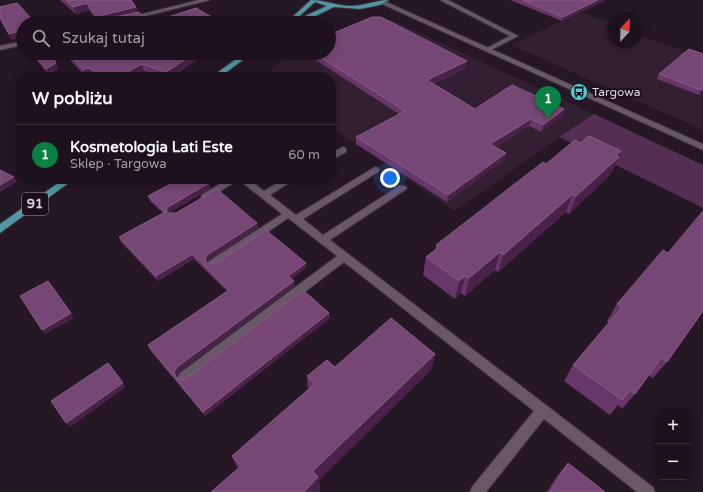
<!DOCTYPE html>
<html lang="pl">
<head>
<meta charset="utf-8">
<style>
	body { margin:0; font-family:"Varela Round",sans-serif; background:#291f29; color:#f1f3f6 }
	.controls { position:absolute; right:12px; bottom:12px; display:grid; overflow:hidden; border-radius:8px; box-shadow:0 2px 10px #0003 }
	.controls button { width:36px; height:36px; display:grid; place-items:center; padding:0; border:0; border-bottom:1px solid #3a313b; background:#1c111c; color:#f1f3f6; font:20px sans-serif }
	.compass { position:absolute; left:607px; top:12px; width:36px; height:36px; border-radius:50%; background:#1c111c; box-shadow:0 2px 10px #0003; rotate:22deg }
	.you { position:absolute; left:390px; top:178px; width:14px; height:14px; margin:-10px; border:3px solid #fff; border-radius:50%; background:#1a73e8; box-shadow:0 0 0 6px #1a73e833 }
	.badge { display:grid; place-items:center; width:26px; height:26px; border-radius:50%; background:#0b8043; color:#fff; font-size:13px; font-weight:700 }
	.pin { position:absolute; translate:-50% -33px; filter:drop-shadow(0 1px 2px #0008) }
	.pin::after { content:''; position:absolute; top:21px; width:14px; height:12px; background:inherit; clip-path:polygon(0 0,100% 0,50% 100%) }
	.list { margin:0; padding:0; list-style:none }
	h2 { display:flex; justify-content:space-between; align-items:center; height:52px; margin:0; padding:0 16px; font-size:17px }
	h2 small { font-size:13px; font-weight:400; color:#a09da3 }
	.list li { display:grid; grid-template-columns:26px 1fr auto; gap:12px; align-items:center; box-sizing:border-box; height:60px; padding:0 16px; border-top:1px solid #3a313b }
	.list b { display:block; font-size:15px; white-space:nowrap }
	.list p { margin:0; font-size:13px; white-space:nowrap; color:#a09da3 }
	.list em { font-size:13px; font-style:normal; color:#a09da3 }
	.icon { flex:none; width:22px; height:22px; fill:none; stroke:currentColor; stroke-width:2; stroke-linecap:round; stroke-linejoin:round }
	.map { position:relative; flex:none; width:703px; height:492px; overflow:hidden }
	.search { position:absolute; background:#1c111c; box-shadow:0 2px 10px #0003; left:16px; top:16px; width:320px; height:44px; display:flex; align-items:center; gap:10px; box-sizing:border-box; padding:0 14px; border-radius:22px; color:#a09da3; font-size:15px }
	.panel { position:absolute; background:#1c111c; box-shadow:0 2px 10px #0003; left:16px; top:72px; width:320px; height:112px; border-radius:16px }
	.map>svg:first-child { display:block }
	.built { fill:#321f32 }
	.green { fill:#552e54 }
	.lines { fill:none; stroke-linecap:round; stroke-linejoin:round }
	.lane-casing { stroke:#3c323c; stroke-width:2 }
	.street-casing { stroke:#3c323c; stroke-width:2 }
	.secondary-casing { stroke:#3c323c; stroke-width:2 }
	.primary-casing { stroke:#3c323c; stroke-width:2 }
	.lane { fill:#685767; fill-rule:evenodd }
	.street { fill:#685767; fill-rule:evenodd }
	.secondary { fill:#685767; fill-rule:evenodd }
	.primary { fill:#4f97a2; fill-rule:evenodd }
	.wall { fill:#693669 }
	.shaded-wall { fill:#492248 }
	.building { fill:#764775; stroke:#865d86 }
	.labels { text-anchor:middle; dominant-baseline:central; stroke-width:4; stroke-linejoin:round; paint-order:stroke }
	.far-poi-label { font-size:12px; fill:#dfd5de; stroke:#1c0e1c; text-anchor:start }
	.shield { fill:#1c0e1c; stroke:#a499a4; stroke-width:1 }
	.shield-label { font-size:13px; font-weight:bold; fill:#dfd5de }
</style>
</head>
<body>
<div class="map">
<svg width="703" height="492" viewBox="0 0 703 492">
	<rect width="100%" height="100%" fill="#261725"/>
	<g class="built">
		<polygon points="581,12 613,24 613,42 637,42 637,34 703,58 703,130 511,45"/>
		<polygon points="392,20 594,114 454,211 331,127 331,77 264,77 291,53 329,53 329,35 360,22"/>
	</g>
	<polygon class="green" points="594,114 703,165 703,208 559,137"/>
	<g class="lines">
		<g class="lane-casing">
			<polygon id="lane" points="440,0 448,0 518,36 489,51 485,51 485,49 510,36"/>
		</g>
		<g class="street-casing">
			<g id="street">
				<polygon points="199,0 210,0 117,23 106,23"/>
				<polygon points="23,41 23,45 0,50 0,46"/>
				<polygon points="343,147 346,148 346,152 331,160 331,153"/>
				<polygon points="375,167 378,168 379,170 378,172 303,219 323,235 399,186 405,186 407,188 405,190 330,240 653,487 655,492 637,492 544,419 486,492 470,492 472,487 534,411 344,262 188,381 184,383 180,381 178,377 180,373 337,256 288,218 217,267 209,267 208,264 209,261 282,214 239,180 209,198 203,198 201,196 203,194 228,179 249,179 264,191 284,179 295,179 270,195 296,215"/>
			</g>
		</g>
		<g class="secondary-casing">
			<polygon id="secondary" points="380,1 384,1 703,144 703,150 380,3"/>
		</g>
		<g class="primary-casing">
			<g id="primary">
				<path d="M311 0C324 0 337 6 351 6 365 6 376 0 389 0L380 5 360 9 334 7 301 23H286ZM315 2 327 6 294 21Z"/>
				<polygon points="245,53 252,53 220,77 211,77"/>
				<polygon points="64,179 74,179 0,233 0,224"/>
			</g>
		</g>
		<use href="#lane" class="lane"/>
		<use href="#street" class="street"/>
		<use href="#secondary" class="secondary"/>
		<use href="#primary" class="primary"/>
	</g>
	<g class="wall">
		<polygon points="60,0 131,0 136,7 137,12 148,23 99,23 89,10 76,14"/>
		<polygon points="510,0 606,0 562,21"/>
		<polygon points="0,19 23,23 23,43 22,40 20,40 18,38 12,40"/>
		<polygon points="31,53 50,53 58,68 49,75"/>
		<polygon points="68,53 198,53 200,58 172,77 160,77 144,71 135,77 94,77 92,76 86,77 70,60"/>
		<polygon points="305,53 329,53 466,68 433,84 475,109 564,109 562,116 541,132 529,126 495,147 506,153 504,160 447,202 356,144 356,137 399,114"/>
		<polygon points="703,54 703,91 699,95 657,79 659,74"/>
		<polygon points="580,143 621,151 618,157 619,157 610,175 569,214 566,212 498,272 495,270 465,296 461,293 455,299 423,275 426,257 435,250 436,245 546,164"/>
		<polygon points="211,188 170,212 169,213 257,223 258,228 208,260 207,263 306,263 306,268 291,279 294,281 294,286 179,372 177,376 177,378 181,380 187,378 329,313 330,318 205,416 150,350 148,345 227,291 194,259 158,281 121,242 119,237 163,213 150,201 148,196"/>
		<polygon points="668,253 667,362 653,378 649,375 635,394 622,409 618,405 610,415 564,381 573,365 609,323 607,321 617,304"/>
		<polygon points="435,354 431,370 319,480 320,490 318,492 211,492 238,469 232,456 308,389 307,376 335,367"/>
		<polygon points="568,463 605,492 547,492 557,476"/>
	</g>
	<g class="shaded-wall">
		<polygon points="598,0 606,0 562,21 563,17"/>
		<polygon points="87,3 89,10 76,14 73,7"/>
		<polygon points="136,7 138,14 106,22 104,17 103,15"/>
		<polygon points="15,32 18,38 12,40 9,34"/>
		<polygon points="195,53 198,53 200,58 172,77 167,77 166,72"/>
		<polygon points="467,61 466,68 426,87 427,80"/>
		<polygon points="56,63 58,68 49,75 46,69"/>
		<polygon points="142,64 144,71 135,77 119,77"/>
		<polygon points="89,68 92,76 86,77 83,70"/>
		<polygon points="703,89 703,91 699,95 701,90"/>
		<polygon points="564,109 562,116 541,132 543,125"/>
		<polygon points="531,119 529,126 489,151 490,144"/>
		<polygon points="335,123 335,132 331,134 331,125"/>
		<polygon points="621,151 618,159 619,157 610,175 569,214 576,196"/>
		<polygon points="506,153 504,160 447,202 448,195"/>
		<polygon points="14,177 17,182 0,192 0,185"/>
		<polygon points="209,183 211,188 170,212 168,215 166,210 168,207"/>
		<polygon points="573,194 566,212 498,272 503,255"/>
		<polygon points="257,223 258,228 208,260 207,264 205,259 207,255"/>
		<polygon points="500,252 495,270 465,296 469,278"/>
		<polygon points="193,254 194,259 158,281 156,276"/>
		<polygon points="306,263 306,268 288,281 288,276"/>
		<polygon points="465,276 461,293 455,299 459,281"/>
		<polygon points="294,281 294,286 179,372 177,376 179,382 174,372 177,367"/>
		<polygon points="71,313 74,318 45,334 42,330"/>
		<polygon points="329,313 330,318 205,416 203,412"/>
		<polygon points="435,354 431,370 319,480 320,490 318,492 304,492 313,471"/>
		<polygon points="123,383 126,387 70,427 66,423"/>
	</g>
	<g class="building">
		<polygon points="66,0 131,0 136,7 103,15 104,17 115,17 139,12 148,23 101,23 87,3 73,7"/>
		<polygon points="522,0 598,0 563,17"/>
		<polygon points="17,3 29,16 33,23 23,23 23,41 22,40 21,34 17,34 15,32 9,34 0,18 0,7"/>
		<polygon points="196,8 222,23 150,23"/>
		<polygon points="372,17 381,17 467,61 427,80 475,109 512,85 564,109 543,125 531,119 490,144 506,153 448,195 356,137 405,111 314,53 329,53 329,35"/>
		<polygon points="689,49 703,54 703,89 701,90 659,74"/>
		<polygon points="33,53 50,53 56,63 46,69"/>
		<polygon points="68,53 195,53 166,72 142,64 119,77 108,77 89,68 83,70"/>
		<polygon points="331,121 335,123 331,125"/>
		<polygon points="589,136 621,151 616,156 619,157 576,196 573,194 503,255 500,252 469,278 465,276 459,281 426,257 439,247 436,245 543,162 546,164 575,140 580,143"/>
		<polygon points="0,170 14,177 0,185"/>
		<polygon points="180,179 205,179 209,183 168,207 166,210 168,213 176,213 217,189 257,223 207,255 205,259 207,263 216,263 266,230 306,263 288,276 294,281 177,367 174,372 176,377 181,380 187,378 303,290 329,313 203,412 148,345 229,290 193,254 156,276 119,237 165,212 148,196"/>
		<polygon points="703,211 703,311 667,362 661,358 635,394 630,390 622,400 573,365 622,307 617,304 663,250 668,253"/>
		<polygon points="48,281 71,313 42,330 20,296"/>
		<polygon points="391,318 435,354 313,471 318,477 304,492 211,492 241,466 232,456 315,384 307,376 327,360 335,367"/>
		<polygon points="108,363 123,383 66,423 51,401"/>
		<polygon points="568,463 605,492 550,492"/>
	</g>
	<defs>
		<g id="bus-disc" transform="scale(0.9)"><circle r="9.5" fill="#51ccd4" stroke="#1c0e1c"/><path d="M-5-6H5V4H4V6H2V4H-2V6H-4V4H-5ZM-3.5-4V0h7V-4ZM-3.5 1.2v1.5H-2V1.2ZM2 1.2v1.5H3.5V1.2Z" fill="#111"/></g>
	</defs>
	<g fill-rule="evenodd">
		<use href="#bus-disc" x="579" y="92"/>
	</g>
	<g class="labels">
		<g class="far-poi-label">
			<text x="592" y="92">Targowa</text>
		</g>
		<rect class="shield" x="22" y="193" width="26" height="22" rx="3"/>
		<g class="shield-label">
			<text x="35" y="204">91</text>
		</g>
	</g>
</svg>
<div class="controls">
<button>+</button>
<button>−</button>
</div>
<svg class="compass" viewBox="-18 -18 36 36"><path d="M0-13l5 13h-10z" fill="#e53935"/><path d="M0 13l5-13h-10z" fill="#a09da3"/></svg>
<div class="you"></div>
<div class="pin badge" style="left:548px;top:119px">1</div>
<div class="search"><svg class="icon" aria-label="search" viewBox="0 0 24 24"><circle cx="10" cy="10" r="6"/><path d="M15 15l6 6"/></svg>Szukaj tutaj</div>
<section class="panel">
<h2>W pobliżu<small></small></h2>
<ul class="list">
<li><span class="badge">1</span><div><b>Kosmetologia Lati Este</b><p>Sklep · Targowa</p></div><em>60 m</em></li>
</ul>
</section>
</div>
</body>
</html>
